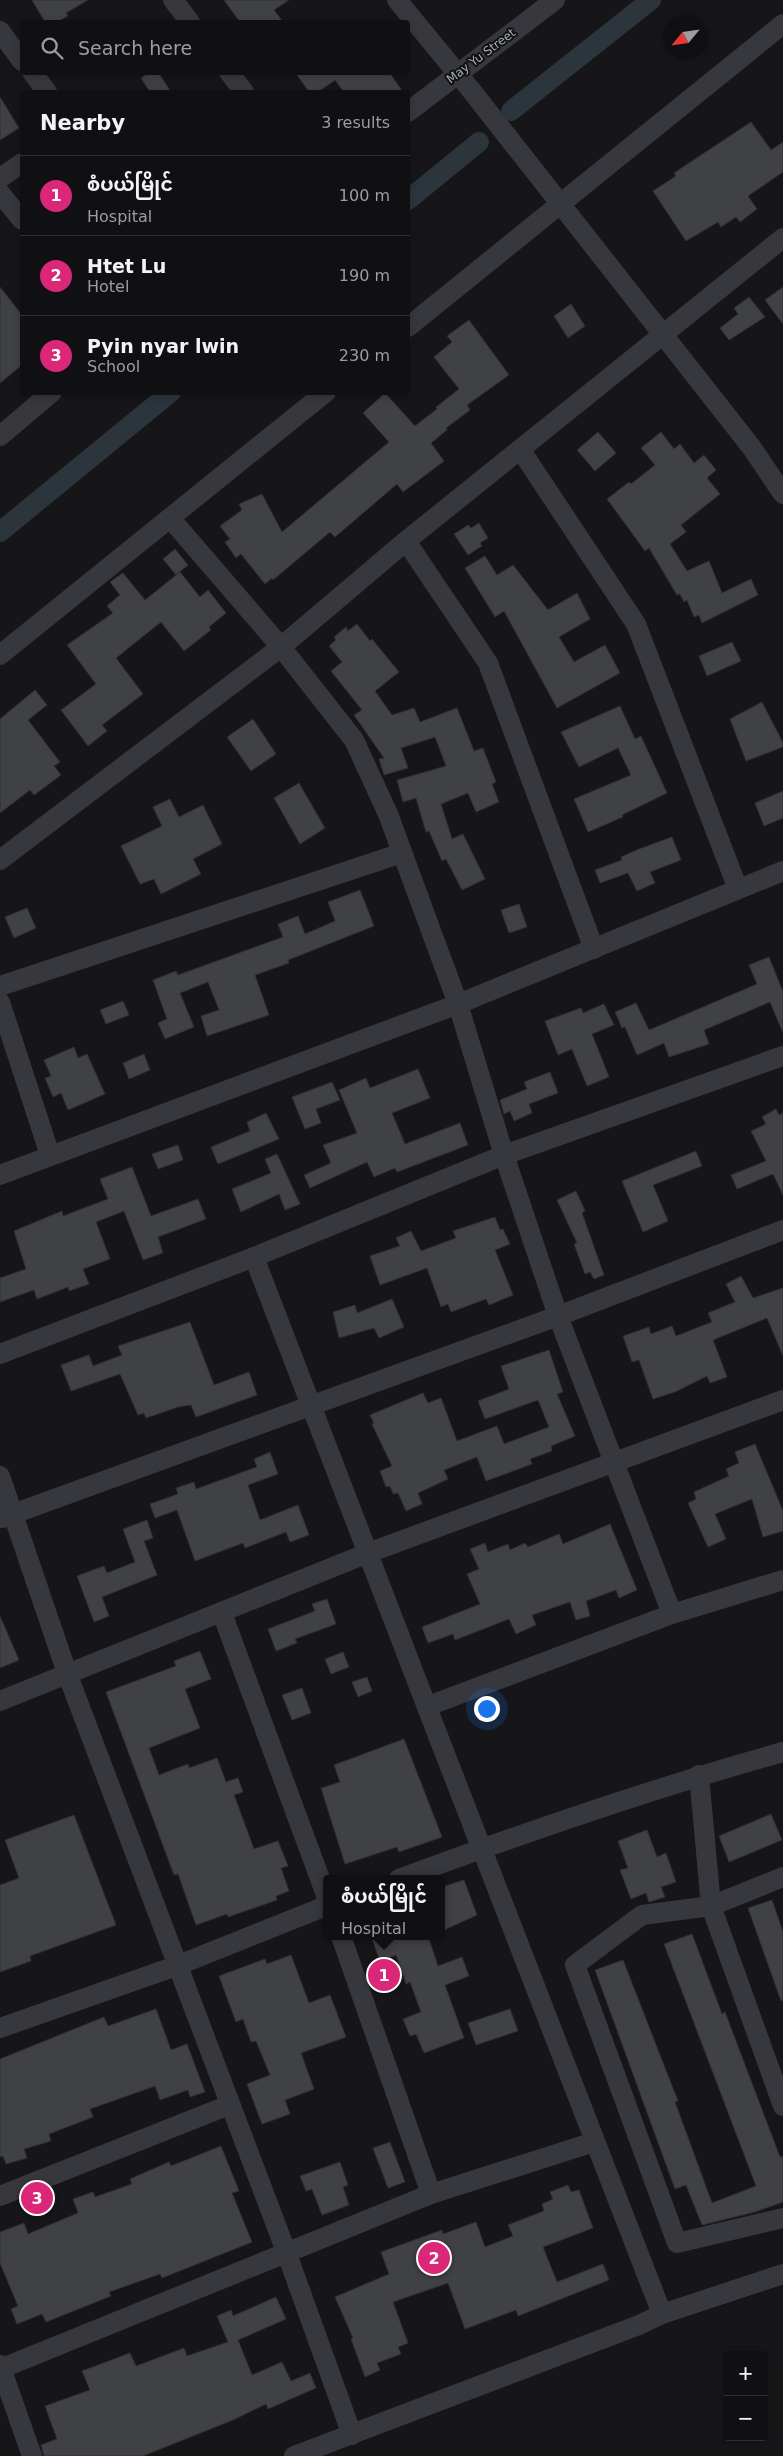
<!DOCTYPE html>
<html lang="en">
<head>
<meta charset="utf-8">
<style>
	body { margin:0; font-family:"DejaVu Sans","Noto Sans Myanmar",sans-serif; background:#19191b; color:#f1f3f6 }
	.controls { position:absolute; right:15px; bottom:15px; display:grid; overflow:hidden; border-radius:5px; box-shadow:0 2px 8px #0003 }
	.controls button { width:45px; height:45px; display:grid; place-items:center; padding:0; border:0; border-bottom:1px solid #303032; background:#101012; color:#f1f3f6; font:25px sans-serif }
	.compass { position:absolute; left:663px; top:15px; width:45px; height:45px; border-radius:50%; background:#101012; box-shadow:0 2px 8px #0003; rotate:241deg }
	.you { position:absolute; left:486px; top:1708px; width:18px; height:18px; margin:-12px; border:4px solid #fff; border-radius:50%; background:#1a73e8; box-shadow:0 0 0 8px #1a73e833 }
	.badge { display:grid; place-items:center; width:32px; height:32px; border-radius:50%; background:#db2777; color:#fff; font-size:16px; font-weight:700 }
	.pin { position:absolute; translate:-50% -50%; border:2px solid #fff; box-shadow:0 1px 5px #0006 }
	.popup { position:absolute; left:323px; top:1875px; width:122px; height:65px; box-sizing:border-box; display:grid; place-content:center; border-radius:5px; background:#101012; filter:drop-shadow(0 1px 4px #0005); font-size:16px; white-space:nowrap; color:#9c9d9f }
	.popup b { font-size:19px; color:#f1f3f6 }
	.popup::after { content:''; position:absolute; left:50%; top:100%; margin-left:-10px; border:10px solid transparent; border-top-color:#101012 }
	.list { margin:0; padding:0; list-style:none }
	h2 { display:flex; justify-content:space-between; align-items:center; height:65px; margin:0; padding:0 20px; font-size:21px }
	h2 small { font-size:16px; font-weight:400; color:#9c9d9f }
	.list li { display:grid; grid-template-columns:32px 1fr auto; gap:15px; align-items:center; box-sizing:border-box; height:80px; padding:0 20px; border-top:1px solid #303032 }
	.list b { display:block; font-size:19px; white-space:nowrap }
	.list p { margin:0; font-size:16px; white-space:nowrap; color:#9c9d9f }
	.list em { font-size:16px; font-style:normal; color:#9c9d9f }
	.icon { flex:none; width:28px; height:28px; fill:none; stroke:currentColor; stroke-width:2; stroke-linecap:round; stroke-linejoin:round }
	.map { position:relative; flex:none; width:783px; height:2456px; overflow:hidden }
	.search { position:absolute; background:#101012; box-shadow:0 2px 8px #0003; left:20px; top:20px; width:390px; height:55px; display:flex; align-items:center; gap:12px; box-sizing:border-box; padding:0 18px; border-radius:5px; color:#9c9d9f; font-size:19px }
	.panel { position:absolute; background:#101012; box-shadow:0 2px 8px #0003; left:20px; top:90px; width:390px; height:305px; border-radius:5px }
	.map>svg:first-child { display:block }
	.lines { fill:none; stroke-linecap:round; stroke-linejoin:round }
	.canal { stroke:#2c353c; stroke-width:20 }
	.building { fill:#404145; stroke:#303034 }
	.minor { stroke:#37383d; stroke-width:20 }
	.labels { text-anchor:middle; dominant-baseline:central; stroke-width:4; stroke-linejoin:round; paint-order:stroke }
	.street-label { font-size:12px; fill:#a8adb8; stroke:#111113 }
</style>
</head>
<body>
<div class="map">
<svg width="783" height="2456" viewBox="0 0 783 2456">
	<rect width="100%" height="100%" fill="#161618"/>
	<g class="lines">
		<g class="canal">
			<polyline points="511,111 651,0"/>
			<polyline points="408,200 479,142"/>
			<polyline points="0,532 171,392"/>
		</g>
	</g>
	<g class="building">
		<polygon points="32,0 88,0 66,13 68,16 57,22 45,22"/>
		<polygon points="224,0 289,0 274,10 283,22 240,22"/>
		<polygon points="150,72 158,72 171,92 150,92 141,78"/>
		<polygon points="295,72 389,72 403,92 344,92 335,80 318,92 309,92"/>
		<polygon points="0,97 19,128 0,140"/>
		<polygon points="751,122 771,150 783,142 783,172 748,196 757,209 740,222 736,217 721,227 718,222 686,241 653,191 676,176 674,173"/>
		<polygon points="0,287 22,315 22,365 0,383"/>
		<polygon points="783,287 783,324 765,300"/>
		<polygon points="749,297 765,317 729,340 720,328 738,314 734,308"/>
		<polygon points="571,304 585,326 568,338 554,316"/>
		<polygon points="469,320 509,375 467,405 470,410 446,428 447,430 431,443 444,461 403,492 397,484 335,537 330,532 273,580 272,578 265,584 241,554 236,558 225,542 230,539 220,526 242,510 239,504 262,494 282,532 389,442 363,413 385,393 415,426 437,409 436,407 459,389 434,357 452,342 447,336"/>
		<polygon points="598,432 616,453 595,471 577,450"/>
		<polygon points="661,432 674,449 680,444 694,463 704,455 716,470 707,478 720,494 681,525 686,532 670,544 687,571 709,561 722,593 751,579 758,595 702,623 699,615 694,617 687,600 684,602 680,594 677,595 649,548 645,551 607,499 629,482 631,484 655,465 641,448"/>
		<polygon points="479,523 488,538 480,543 482,546 468,555 454,534 468,525 471,528"/>
		<polygon points="175,549 188,565 176,575 163,559"/>
		<polygon points="485,556 497,575 513,565 548,610 577,593 590,619 559,637 574,662 605,645 620,673 557,708 504,611 495,617 465,568"/>
		<polygon points="180,572 200,597 208,590 226,613 209,627 211,630 184,651 161,622 116,658 143,694 102,725 107,731 88,746 61,710 96,684 67,645 113,613 107,606 120,595 110,582 123,573 145,600"/>
		<polygon points="357,624 370,641 372,639 399,672 375,691 392,715 414,708 420,722 457,708 474,751 483,748 496,782 492,784 499,802 476,812 468,793 441,804 452,839 463,834 485,879 462,890 446,859 442,861 429,831 426,832 416,798 403,802 397,780 446,766 435,737 401,748 408,768 384,775 379,759 384,758 354,715 362,710 331,671 342,662 329,646 336,640 334,637 346,627 348,631"/>
		<polygon points="732,642 741,661 707,676 699,656"/>
		<polygon points="35,690 47,705 28,720 60,762 54,766 61,775 34,795 30,790 0,813 0,719"/>
		<polygon points="762,702 783,743 783,747 746,761 730,719"/>
		<polygon points="620,706 635,739 641,736 667,793 622,815 623,817 588,832 574,799 631,775 618,748 579,767 561,732"/>
		<polygon points="253,719 276,754 251,771 227,737"/>
		<polygon points="299,783 325,828 300,844 274,798"/>
		<polygon points="783,791 783,818 764,826 755,803"/>
		<polygon points="170,799 179,817 203,805 222,844 193,859 201,874 161,894 154,879 140,884 121,846 162,826 153,807"/>
		<polygon points="672,837 681,860 650,872 655,883 637,891 628,873 600,883 595,870 622,860 621,857 639,849"/>
		<polygon points="360,890 374,926 288,960 289,963 255,975 269,1015 207,1036 201,1016 219,1010 208,982 180,993 194,1027 165,1039 158,1023 167,1019 153,980 176,971 178,975 283,937 278,924 298,916 305,934 335,921 328,902"/>
		<polygon points="519,904 527,927 509,933 501,910"/>
		<polygon points="27,908 36,928 14,938 5,917"/>
		<polygon points="769,957 783,992 783,1033 770,1002 704,1030 709,1044 669,1057 664,1043 637,1055 625,1027 622,1028 615,1012 636,1003 649,1030 757,984 749,965"/>
		<polygon points="123,1001 129,1015 106,1024 100,1010"/>
		<polygon points="604,1004 614,1025 592,1034 609,1077 587,1086 572,1049 558,1055 545,1021 581,1008 583,1013"/>
		<polygon points="74,1047 78,1058 87,1054 105,1094 68,1110 61,1093 53,1097 45,1078 51,1076 44,1060"/>
		<polygon points="144,1054 150,1070 129,1079 123,1063"/>
		<polygon points="418,1069 430,1098 392,1113 405,1144 460,1123 468,1145 397,1172 395,1168 374,1177 367,1162 310,1188 304,1175 331,1163 323,1145 357,1133 339,1090 366,1078 370,1088"/>
		<polygon points="550,1072 558,1093 529,1104 532,1113 514,1121 510,1111 504,1114 500,1100 527,1089 524,1082"/>
		<polygon points="332,1082 340,1100 316,1109 321,1123 305,1129 292,1097"/>
		<polygon points="776,1109 779,1115 783,1113 783,1195 773,1174 737,1189 731,1175 766,1161 751,1131 766,1124 762,1117"/>
		<polygon points="266,1113 279,1139 218,1164 211,1147 250,1131 247,1122"/>
		<polygon points="178,1145 183,1160 158,1169 152,1154"/>
		<polygon points="696,1151 702,1166 653,1185 668,1221 643,1232 622,1181"/>
		<polygon points="277,1154 300,1204 285,1210 279,1194 241,1212 232,1189 271,1173 265,1159"/>
		<polygon points="132,1167 151,1216 198,1199 206,1219 158,1237 163,1253 143,1260 124,1211 96,1222 110,1259 83,1269 89,1284 69,1291 68,1287 37,1299 34,1290 0,1302 0,1278 26,1269 14,1231 62,1211 63,1216 108,1199 100,1179"/>
		<polygon points="576,1191 585,1211 582,1213 604,1275 594,1279 590,1272 585,1274 574,1244 577,1243 557,1200"/>
		<polygon points="495,1217 500,1230 503,1229 510,1244 495,1250 513,1295 489,1305 486,1299 451,1312 448,1304 441,1307 427,1268 380,1285 370,1256 400,1246 396,1238 411,1231 421,1251 456,1238 453,1231"/>
		<polygon points="741,1276 753,1298 783,1288 783,1356 767,1318 713,1340 727,1377 710,1383 707,1376 675,1392 653,1399 639,1360 632,1362 623,1336 649,1327 651,1334 672,1326 676,1336 712,1322 708,1313 735,1302 726,1284"/>
		<polygon points="392,1299 404,1327 379,1338 374,1328 339,1338 333,1312 355,1305 357,1313"/>
		<polygon points="190,1322 214,1385 249,1372 257,1395 196,1417 191,1405 178,1407 146,1418 144,1413 138,1415 120,1374 71,1391 61,1365 89,1355 93,1366 122,1355 118,1346"/>
		<polygon points="549,1350 563,1392 557,1394 575,1436 551,1446 552,1451 530,1459 532,1464 486,1481 477,1457 444,1470 448,1479 418,1493 422,1504 406,1511 398,1493 393,1494 390,1486 386,1487 380,1471 392,1466 372,1424 374,1423 370,1415 423,1393 428,1403 441,1398 457,1441 497,1426 504,1444 549,1427 538,1400 485,1419 478,1401 509,1389 501,1366"/>
		<polygon points="755,1444 783,1511 783,1531 763,1537 752,1499 715,1514 726,1539 708,1547 688,1503 696,1499 694,1492 729,1476 726,1469 739,1463 735,1452"/>
		<polygon points="270,1452 278,1474 248,1485 260,1520 298,1505 309,1535 290,1542 286,1532 245,1548 243,1543 195,1561 177,1510 155,1518 150,1504 178,1494 176,1488 194,1482 196,1489 257,1467 254,1459"/>
		<polygon points="147,1520 153,1538 144,1541 157,1575 102,1597 109,1616 94,1622 77,1576 104,1566 107,1573 135,1562 123,1529"/>
		<polygon points="610,1524 637,1590 619,1598 616,1590 586,1601 590,1616 576,1620 570,1602 532,1615 536,1625 516,1634 509,1619 455,1640 453,1634 428,1643 422,1627 480,1604 467,1574 479,1569 470,1549 485,1543 488,1552 508,1544 510,1550 525,1543 528,1547 559,1534 563,1544"/>
		<polygon points="327,1599 336,1624 295,1639 297,1643 276,1651 268,1629 315,1611 312,1604"/>
		<polygon points="0,1616 19,1660 0,1668"/>
		<polygon points="200,1651 211,1679 185,1689 200,1728 149,1748 159,1775 188,1764 189,1768 217,1758 226,1782 238,1778 243,1792 234,1795 254,1849 278,1841 288,1866 281,1868 289,1891 276,1896 277,1900 228,1917 227,1914 196,1925 178,1874 174,1875 106,1692 176,1666 174,1661"/>
		<polygon points="343,1652 349,1667 331,1674 325,1659"/>
		<polygon points="367,1677 372,1691 358,1697 352,1682"/>
		<polygon points="302,1688 311,1713 292,1720 282,1695"/>
		<polygon points="404,1739 442,1837 399,1852 397,1847 345,1864 321,1788 340,1782 334,1765"/>
		<polygon points="771,1814 782,1840 729,1862 719,1836"/>
		<polygon points="74,1815 116,1925 30,1956 31,1961 0,1972 0,1885 19,1878 5,1840"/>
		<polygon points="647,1830 657,1857 666,1853 676,1882 661,1887 665,1897 649,1902 646,1893 631,1899 620,1870 628,1868 618,1841"/>
		<polygon points="464,1880 477,1915 442,1931 442,1887"/>
		<polygon points="772,1900 783,1932 783,2000 781,2001 748,1908"/>
		<polygon points="692,1934 722,2014 725,2012 780,2157 783,2156 783,2202 755,2212 702,2225 686,2185 675,2189 595,1970 623,1960 678,2101 675,2102 712,2203 756,2186 664,1944"/>
		<polygon points="371,1936 428,1936 438,1966 462,1957 469,1976 445,1985 464,2038 424,2053 416,2034 410,2036 403,2019 421,2012 410,1982 406,1984 396,1955 380,1961"/>
		<polygon points="291,1955 309,2003 330,1995 346,2037 301,2053 314,2089 285,2100 290,2114 262,2124 247,2084 270,2075 256,2041 251,2042 243,2019 236,2022 219,1976 265,1959 267,1964"/>
		<polygon points="156,2009 171,2050 187,2044 205,2092 190,2097 188,2090 160,2100 155,2086 90,2109 93,2117 49,2134 51,2141 24,2149 27,2158 6,2164 3,2156 0,2157 0,2059 104,2017 108,2026"/>
		<polygon points="510,2009 518,2031 476,2045 468,2023"/>
		<polygon points="390,2142 405,2182 388,2188 373,2148"/>
		<polygon points="221,2146 239,2191 232,2193 252,2242 162,2278 160,2274 109,2292 111,2296 46,2322 42,2314 17,2324 11,2309 18,2306 0,2263 0,2232 24,2223 28,2234 78,2213 73,2199 93,2192 95,2197 132,2184 130,2179 169,2162 171,2166"/>
		<polygon points="340,2162 348,2185 343,2187 349,2205 322,2215 312,2189 306,2191 300,2176"/>
		<polygon points="568,2185 571,2192 579,2190 593,2228 543,2247 557,2282 603,2264 609,2280 518,2316 516,2310 465,2329 448,2283 393,2302 408,2343 398,2347 401,2354 377,2363 380,2370 365,2377 351,2339 353,2338 335,2297 389,2274 381,2252 442,2230 443,2234 476,2222 485,2247 513,2236 508,2225 544,2211 542,2204 553,2199 550,2192"/>
		<polygon points="276,2297 286,2319 238,2340 252,2375 282,2362 291,2381 310,2373 316,2388 268,2409 266,2404 233,2420 143,2456 44,2456 41,2445 57,2439 45,2406 90,2390 82,2371 130,2353 136,2366 184,2348 187,2356 228,2342 217,2316 231,2310 233,2316"/>
	</g>
	<g class="lines">
		<g class="minor">
			<polyline points="173,0 190,22"/>
			<polyline points="397,0 471,90 752,448 783,494"/>
			<polyline points="0,31 22,61"/>
			<polyline points="32,72 47,92"/>
			<polyline points="229,72 244,92"/>
			<polyline points="408,112 555,0"/>
			<polyline points="0,178 22,163"/>
			<polyline points="0,193 22,220"/>
			<polyline points="408,327 783,24"/>
			<polyline points="0,436 52,392"/>
			<polyline points="520,449 636,624 738,889"/>
			<polyline points="170,518 281,647 354,740 388,814 458,1004 504,1155 558,1316 672,1614"/>
			<polyline points="406,541 488,663 594,949"/>
			<polyline points="0,655 326,392"/>
			<polyline points="0,860 281,647 406,541 783,238"/>
			<polyline points="0,986 402,853"/>
			<polyline points="0,1002 50,1155"/>
			<polyline points="0,1175 458,1004 783,871"/>
			<path d="M254 1257C390 1609 524 1963 662 2314"/>
			<polyline points="0,1354 254,1257 504,1155 783,1056"/>
			<polyline points="0,1476 67,1673 287,2254 352,2435"/>
			<polyline points="2,1518 558,1316 783,1230"/>
			<polyline points="222,1613 326,1895"/>
			<polyline points="0,1701 368,1553 783,1400"/>
			<polyline points="428,1706 672,1614 783,1580"/>
			<polyline points="699,1775 711,1906 783,2106"/>
			<polyline points="783,1877 711,1906 642,1915 575,1965 677,2243 783,2218"/>
			<path d="M399 1879C526 1832 653 1788 783 1752"/>
			<polyline points="341,1936 431,2194"/>
			<polyline points="0,2028 176,1966 326,1906"/>
			<polyline points="0,2196 229,2105"/>
			<polyline points="0,2365 32,2456"/>
			<polyline points="0,2369 431,2194 594,2142"/>
			<polyline points="294,2456 639,2325 662,2314 783,2274"/>
		</g>
	</g>
	<g class="labels">
		<g class="street-label">
			<text transform="translate(481 56) rotate(-37)">May Yu Street</text>
		</g>
	</g>
</svg>
<div class="controls">
<button>+</button>
<button>−</button>
</div>
<svg class="compass" viewBox="-18 -18 36 36"><path d="M0-13l5 13h-10z" fill="#e53935"/><path d="M0 13l5-13h-10z" fill="#9c9d9f"/></svg>
<div class="you"></div>
<div class="pin badge" style="left:384px;top:1975px">1</div>
<div class="popup"><b>စံပယ်မြိုင်</b>Hospital</div>
<div class="pin badge" style="left:434px;top:2258px">2</div>
<div class="pin badge" style="left:37px;top:2198px">3</div>
<div class="search"><svg class="icon" aria-label="search" viewBox="0 0 24 24"><circle cx="10" cy="10" r="6"/><path d="M15 15l6 6"/></svg>Search here</div>
<section class="panel">
<h2>Nearby<small>3 results</small></h2>
<ul class="list">
<li><span class="badge">1</span><div><b>စံပယ်မြိုင်</b><p>Hospital</p></div><em>100 m</em></li>
<li><span class="badge">2</span><div><b>Htet Lu</b><p>Hotel</p></div><em>190 m</em></li>
<li><span class="badge">3</span><div><b>Pyin nyar lwin</b><p>School</p></div><em>230 m</em></li>
</ul>
</section>
</div>
</body>
</html>
